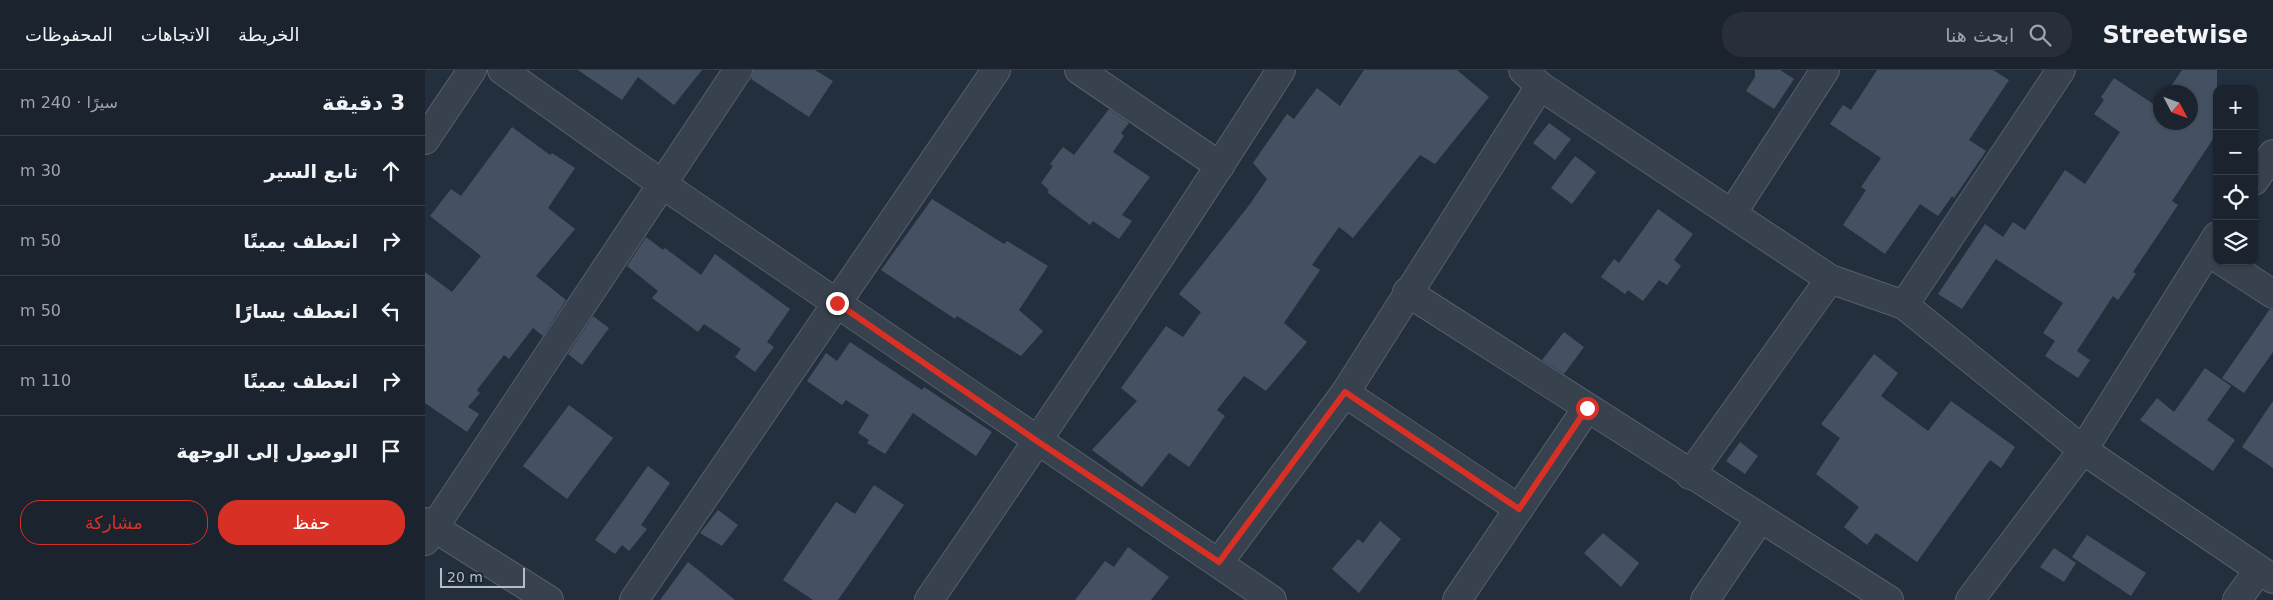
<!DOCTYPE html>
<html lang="ar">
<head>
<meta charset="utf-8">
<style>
	body { margin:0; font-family:"DejaVu Sans","Noto Sans Arabic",sans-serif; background:#282f3a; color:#f1f3f6; direction:rtl }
	.controls { position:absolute; right:15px; top:15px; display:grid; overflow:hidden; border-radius:10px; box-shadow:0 1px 4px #0004 }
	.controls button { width:45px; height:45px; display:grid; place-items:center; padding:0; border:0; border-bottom:1px solid #39404a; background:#1b232e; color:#f1f3f6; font:25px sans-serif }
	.compass { position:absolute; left:1728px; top:15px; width:45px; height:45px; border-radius:50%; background:#1b232e; box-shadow:0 1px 4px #0004; rotate:131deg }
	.scale { position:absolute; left:15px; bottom:12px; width:85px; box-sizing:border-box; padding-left:5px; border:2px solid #b4bcc9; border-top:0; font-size:14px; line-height:18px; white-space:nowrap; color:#b4bcc9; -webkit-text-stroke:4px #1d2633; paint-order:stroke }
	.stop { position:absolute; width:15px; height:15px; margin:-11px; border:4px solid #d93025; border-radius:50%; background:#fff }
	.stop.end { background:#d93025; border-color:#fff; box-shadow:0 1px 5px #0008 }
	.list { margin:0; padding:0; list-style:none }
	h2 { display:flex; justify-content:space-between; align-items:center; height:65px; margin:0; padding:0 20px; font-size:21px }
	h2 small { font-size:16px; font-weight:400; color:#a0a4aa }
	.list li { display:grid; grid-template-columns:32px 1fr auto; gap:15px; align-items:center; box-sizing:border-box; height:70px; padding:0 20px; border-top:1px solid #39404a }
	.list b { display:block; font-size:19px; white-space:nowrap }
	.list em { font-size:16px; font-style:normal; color:#a0a4aa }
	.actions { display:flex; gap:10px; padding:15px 20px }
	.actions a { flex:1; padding:11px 0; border:1px solid #d93025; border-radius:20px; text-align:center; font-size:18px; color:#d93025 }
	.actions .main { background:#d93025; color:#fff }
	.icon { flex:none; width:28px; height:28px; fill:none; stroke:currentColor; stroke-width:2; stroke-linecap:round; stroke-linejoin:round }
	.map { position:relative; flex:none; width:1848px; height:530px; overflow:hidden; direction:ltr }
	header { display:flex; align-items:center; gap:30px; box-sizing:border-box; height:70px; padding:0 25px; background:#1b232e; border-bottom:1px solid #39404a }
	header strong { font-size:24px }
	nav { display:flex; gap:28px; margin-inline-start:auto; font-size:18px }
	.search { width:350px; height:45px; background:#282f3a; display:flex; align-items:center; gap:12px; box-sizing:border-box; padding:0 18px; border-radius:20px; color:#a0a4aa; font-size:19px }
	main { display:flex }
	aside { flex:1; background:#1b232e }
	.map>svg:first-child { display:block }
	.building { fill:#455162 }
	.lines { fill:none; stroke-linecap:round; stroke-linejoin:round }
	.street-casing { stroke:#565f6c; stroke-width:30 }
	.street { stroke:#38414e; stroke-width:28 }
	.route { stroke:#d93025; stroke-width:6 }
</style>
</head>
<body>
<header>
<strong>Streetwise</strong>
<div class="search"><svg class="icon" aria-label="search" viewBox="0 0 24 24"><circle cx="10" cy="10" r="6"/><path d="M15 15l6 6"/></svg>ابحث هنا</div>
<nav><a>الخريطة</a><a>الاتجاهات</a><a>المحفوظات</a></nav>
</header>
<main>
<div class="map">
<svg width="1848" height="530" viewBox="0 0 1848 530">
	<rect width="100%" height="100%" fill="#242f3e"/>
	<g class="building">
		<polygon points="153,0 277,0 249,35 213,7 197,30"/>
		<polygon points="328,0 390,0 408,11 384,47 326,9"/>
		<polygon points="939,0 1032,0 1064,27 1010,94 995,85 928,168 914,157 887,195 895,200 859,253 882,272 841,321 819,306 792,340 800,346 764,397 744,383 717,417 667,380 712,331 696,318 741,256 758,267 776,242 754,224 825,134 842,109 828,93 862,44 869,49 892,18 915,36"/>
		<polygon points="1330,0 1355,0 1369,9 1349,39 1321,21 1330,7"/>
		<polygon points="1452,0 1568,0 1584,10 1544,70 1561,81 1529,128 1527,126 1513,146 1495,134 1460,184 1418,155 1441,120 1436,117 1456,88 1405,54 1418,35 1426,40"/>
		<polygon points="1757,0 1792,0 1792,63 1747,131 1753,135 1708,202 1711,204 1693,230 1688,226 1652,281 1665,290 1653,308 1620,286 1630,271 1618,263 1638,233 1571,189 1537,239 1513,224 1560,154 1578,167 1588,152 1600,160 1640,100 1660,114 1695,62 1669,44 1679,30 1676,27 1689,8 1733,37 1736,33 1736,52 1766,52 1766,22 1742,22"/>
		<polygon points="684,39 704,53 696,63 699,66 688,82 725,107 697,145 707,151 694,169 668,151 665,155 622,122 624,120 616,113 628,96 625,94 638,77 649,85"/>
		<polygon points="1124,53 1146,69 1130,90 1108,73"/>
		<polygon points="87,57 125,85 127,83 150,98 123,138 150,159 111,206 141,230 118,266 108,258 84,289 79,285 52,320 55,323 43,337 54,344 42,362 0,333 0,202 27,222 56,186 5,146 26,119 36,126"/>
		<polygon points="1150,86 1171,102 1147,134 1126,118"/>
		<polygon points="507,129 579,174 582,171 623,196 594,240 618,261 596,286 532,246 530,249 456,200"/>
		<polygon points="1233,139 1268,164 1249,190 1256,196 1242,215 1234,210 1218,231 1203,220 1200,224 1176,207 1189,189 1194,193"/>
		<polygon points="221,167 238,180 240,178 276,205 290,184 365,239 342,272 349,277 330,302 310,287 316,279 279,254 273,262 227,228 233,221 202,196"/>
		<polygon points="1845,239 1848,240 1848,282 1819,323 1797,308"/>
		<polygon points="168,246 184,258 157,295 143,284"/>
		<polygon points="1139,262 1159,277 1139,304 1117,290"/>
		<polygon points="425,272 497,320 499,317 567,362 551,386 488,343 460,384 442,373 444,370 433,363 444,345 421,330 417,335 382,311 401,283 412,291"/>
		<polygon points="1449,284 1473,303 1456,326 1503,361 1526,331 1590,377 1576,398 1565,390 1492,492 1451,463 1442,475 1419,457 1434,437 1391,404 1415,368 1396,354"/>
		<polygon points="1780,298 1806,316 1782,350 1810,370 1788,401 1715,350 1732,328 1749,342"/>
		<polygon points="1848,331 1848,398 1817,377"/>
		<polygon points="144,335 188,368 142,429 98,396"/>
		<polygon points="1315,372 1333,386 1320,404 1301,391"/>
		<polygon points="223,396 245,413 216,455 222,459 204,481 197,475 190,484 170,470"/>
		<polygon points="449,415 479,435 413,530 388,530 358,510 411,432 430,444"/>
		<polygon points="293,440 313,455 297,476 275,463"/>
		<polygon points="955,451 976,469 934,523 907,499 933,469 938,473"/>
		<polygon points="1178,463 1214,493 1196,517 1159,483"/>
		<polygon points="1662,465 1721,503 1706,526 1647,487"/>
		<polygon points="703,477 744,507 726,530 650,530 680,491 689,497"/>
		<polygon points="1629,478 1651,493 1639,512 1615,497"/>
		<polygon points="263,492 277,503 310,530 235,530"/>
	</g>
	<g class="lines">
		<g class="street-casing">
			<g id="street">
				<polyline points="77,0 237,114 847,530"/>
				<polyline points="654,0 795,96"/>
				<polyline points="1098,0 1115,16 1405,209 1479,235 1658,380 1848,509"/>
				<polyline points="0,70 47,0"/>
				<polyline points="1829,111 1848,84"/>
				<polyline points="1308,142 1400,0"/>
				<polyline points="1797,191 1848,224"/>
				<polyline points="982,222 1464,530"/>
				<polyline points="1479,235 1636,0"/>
				<polyline points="920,323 1094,439"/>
				<polyline points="1265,405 1405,209"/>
				<polyline points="0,452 124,530"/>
				<polyline points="0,471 313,0"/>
				<polyline points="794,492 920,323 1115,16"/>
				<polyline points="209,530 571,0"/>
				<path d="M504 530C624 355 742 179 856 0"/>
				<polyline points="1032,530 1162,338"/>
				<polyline points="1280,530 1335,449"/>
				<polyline points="1545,530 1658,380 1792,166"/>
				<polyline points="1812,530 1833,501"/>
			</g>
		</g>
		<use href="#street" class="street"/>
	</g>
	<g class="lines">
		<polyline class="route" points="412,233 612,371 794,492 920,322 1094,439 1162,338"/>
	</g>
</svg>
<div class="controls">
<button>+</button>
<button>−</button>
<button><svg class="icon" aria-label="locate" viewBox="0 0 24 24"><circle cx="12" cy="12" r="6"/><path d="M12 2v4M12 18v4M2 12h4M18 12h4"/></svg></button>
<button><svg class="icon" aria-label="layers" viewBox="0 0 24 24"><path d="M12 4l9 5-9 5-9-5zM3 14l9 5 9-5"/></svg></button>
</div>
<svg class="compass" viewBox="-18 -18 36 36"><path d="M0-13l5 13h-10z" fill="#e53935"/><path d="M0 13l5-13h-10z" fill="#a0a4aa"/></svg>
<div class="scale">20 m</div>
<div class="stop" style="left:1162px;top:338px"></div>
<div class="stop end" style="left:412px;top:233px"></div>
</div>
<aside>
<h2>3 دقيقة<small>سيرًا · 240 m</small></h2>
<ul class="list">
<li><svg class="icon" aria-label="ahead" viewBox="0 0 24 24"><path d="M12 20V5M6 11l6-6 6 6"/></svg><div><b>تابع السير</b></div><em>30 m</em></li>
<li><svg class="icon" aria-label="right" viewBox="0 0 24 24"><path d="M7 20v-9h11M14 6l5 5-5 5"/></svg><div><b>انعطف يمينًا</b></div><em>50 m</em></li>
<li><svg class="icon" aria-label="left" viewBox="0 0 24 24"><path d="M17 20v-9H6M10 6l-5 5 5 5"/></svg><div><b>انعطف يسارًا</b></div><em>50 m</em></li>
<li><svg class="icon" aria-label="right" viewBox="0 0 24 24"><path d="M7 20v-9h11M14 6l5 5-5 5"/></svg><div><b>انعطف يمينًا</b></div><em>110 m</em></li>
<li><svg class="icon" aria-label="arrive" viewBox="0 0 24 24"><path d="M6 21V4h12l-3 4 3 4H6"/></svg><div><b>الوصول إلى الوجهة</b></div></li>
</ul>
<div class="actions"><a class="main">حفظ</a><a>مشاركة</a></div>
</aside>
</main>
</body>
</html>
